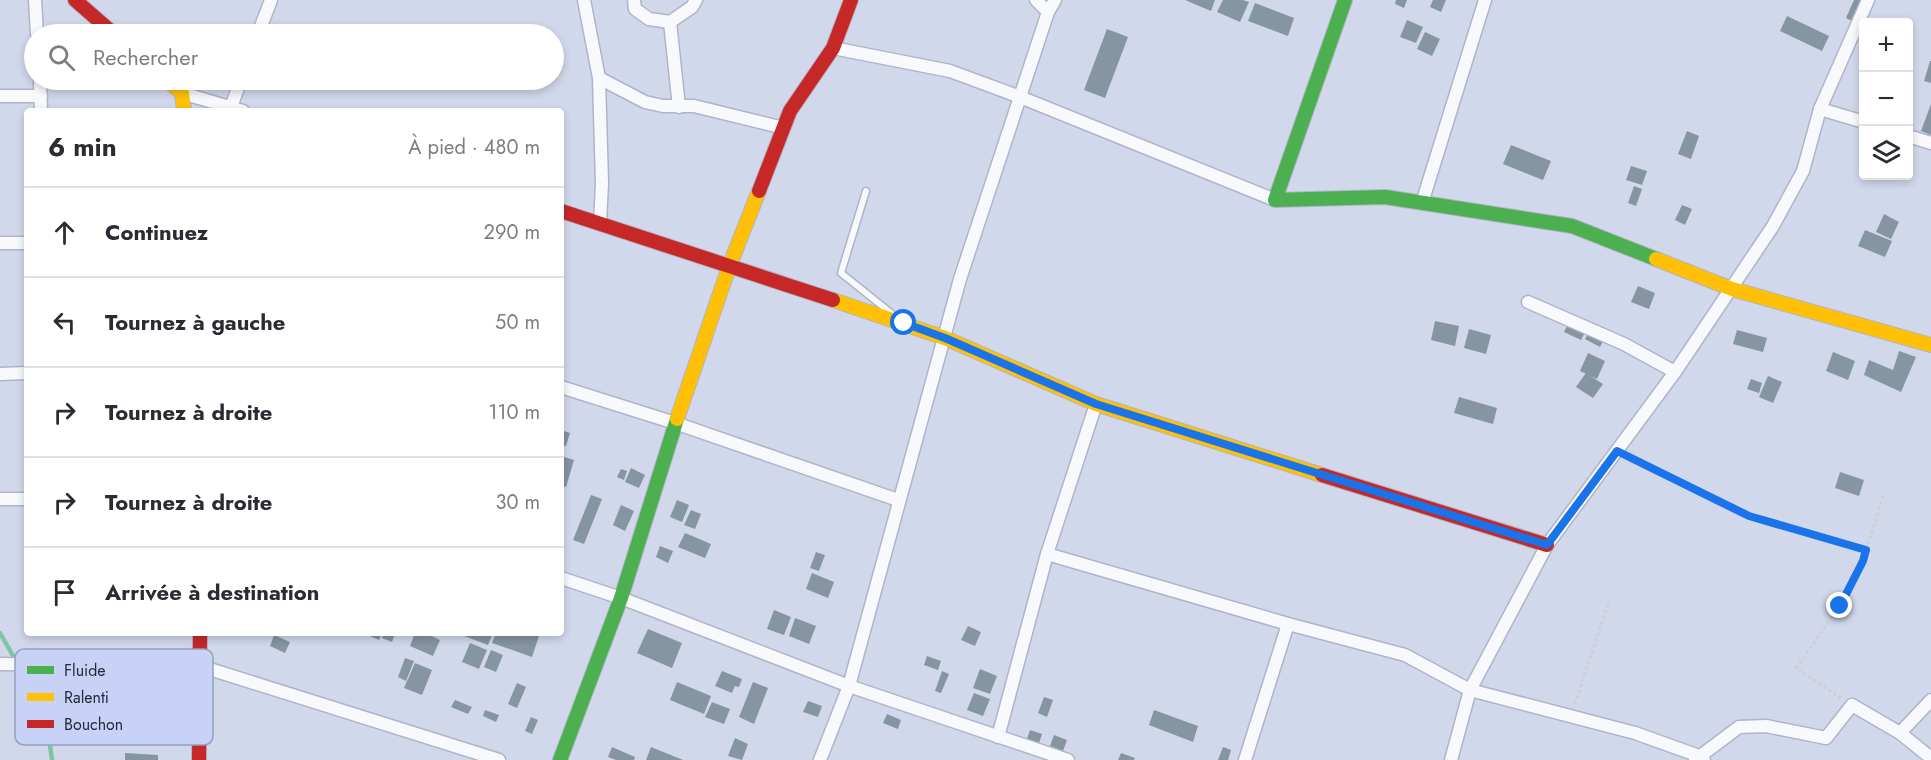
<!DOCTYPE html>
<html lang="fr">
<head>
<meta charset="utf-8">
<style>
	body { margin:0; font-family:Jost,sans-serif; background:#f2f2f3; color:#2b2b33 }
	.controls { position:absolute; right:18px; top:18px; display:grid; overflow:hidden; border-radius:6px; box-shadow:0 3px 9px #0003 }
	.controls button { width:54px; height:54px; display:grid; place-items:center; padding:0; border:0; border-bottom:2px solid #e1e1e2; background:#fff; color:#2b2b33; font:30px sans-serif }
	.stop { position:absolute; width:18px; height:18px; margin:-14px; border:4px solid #1a73e8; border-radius:50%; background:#fff }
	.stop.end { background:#1a73e8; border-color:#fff; box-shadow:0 2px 6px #0008 }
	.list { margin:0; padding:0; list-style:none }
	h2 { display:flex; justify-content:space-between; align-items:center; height:78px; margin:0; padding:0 24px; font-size:26px }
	h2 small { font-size:20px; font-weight:400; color:#7c7c81 }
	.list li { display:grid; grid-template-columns:39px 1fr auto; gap:18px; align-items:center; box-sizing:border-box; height:90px; padding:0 24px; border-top:2px solid #e1e1e2 }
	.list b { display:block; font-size:22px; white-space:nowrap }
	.list em { font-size:20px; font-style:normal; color:#7c7c81 }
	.icon { flex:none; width:33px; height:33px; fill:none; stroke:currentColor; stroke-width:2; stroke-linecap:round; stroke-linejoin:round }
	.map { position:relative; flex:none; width:1931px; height:760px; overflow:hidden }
	.search { position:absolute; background:#fff; box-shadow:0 3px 9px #0003; left:24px; top:24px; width:540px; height:66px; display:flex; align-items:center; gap:15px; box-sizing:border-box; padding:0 21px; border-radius:33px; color:#7c7c81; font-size:22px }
	.panel { position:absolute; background:#fff; box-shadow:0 3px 9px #0003; left:24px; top:108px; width:540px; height:528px; border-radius:6px }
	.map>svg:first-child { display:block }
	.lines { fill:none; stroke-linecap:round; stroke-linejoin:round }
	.stream { stroke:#82c4a1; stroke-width:4.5 }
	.building { fill:#8595a1 }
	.lane-casing { stroke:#b0b4c6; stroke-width:9 }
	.street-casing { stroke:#b0b4c6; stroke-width:15 }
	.fast-casing { stroke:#b0b4c6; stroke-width:16 }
	.slow-casing { stroke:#b0b4c6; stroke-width:16 }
	.jam-casing { stroke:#b0b4c6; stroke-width:16 }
	.path { stroke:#cdcfd4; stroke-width:3; stroke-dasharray:3 3; stroke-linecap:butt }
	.lane { stroke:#f8f9fc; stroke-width:6 }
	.street { stroke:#f8f9fc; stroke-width:12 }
	.fast { stroke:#4caf50; stroke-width:14 }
	.slow { stroke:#ffc107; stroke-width:14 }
	.jam { stroke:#c62828; stroke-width:14 }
	.route { stroke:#1a73e8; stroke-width:8 }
	.key { fill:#c8d2f7; stroke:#979fbe; stroke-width:1.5 }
	.key-label { font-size:16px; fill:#25293a }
</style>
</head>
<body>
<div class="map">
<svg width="1931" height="760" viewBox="0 0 1931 760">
	<rect width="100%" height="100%" fill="#d2d8ec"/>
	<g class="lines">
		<polyline class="stream" points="0,633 31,687 49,738 52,760"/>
	</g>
	<g class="building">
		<polygon points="1185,0 1215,0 1211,11"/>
		<polygon points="1223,0 1243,0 1249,2 1240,22 1217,12"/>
		<polygon points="1396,0 1407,0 1404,8 1395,4"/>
		<polygon points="1433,0 1446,0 1441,12 1430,7"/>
		<polygon points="1854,0 1866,0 1856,23 1846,18"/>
		<polygon points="1255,3 1294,18 1288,36 1248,21"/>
		<polygon points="1787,16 1829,36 1822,51 1780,31"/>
		<polygon points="1407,20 1423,27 1416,43 1400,37"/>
		<polygon points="1107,29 1128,37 1105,98 1084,90"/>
		<polygon points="1425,32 1440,39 1432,56 1417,49"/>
		<polygon points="1930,61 1931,61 1931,83 1924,81"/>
		<polygon points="1931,104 1931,135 1921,131"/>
		<polygon points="1687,131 1699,136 1691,159 1678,154"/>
		<polygon points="1511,145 1551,161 1543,180 1503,164"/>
		<polygon points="1631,166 1647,171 1642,185 1626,180"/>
		<polygon points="1634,186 1642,189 1636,206 1628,203"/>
		<polygon points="1682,205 1692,209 1685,225 1675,220"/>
		<polygon points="1884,214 1899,222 1891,239 1876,232"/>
		<polygon points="1865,230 1892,241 1885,257 1858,246"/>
		<polygon points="1638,286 1655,293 1649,309 1631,302"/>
		<polygon points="1435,321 1459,326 1455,346 1431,340"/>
		<polygon points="1568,324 1585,332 1581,340 1564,332"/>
		<polygon points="1469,329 1491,335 1486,354 1464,348"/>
		<polygon points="1590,330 1605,337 1600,347 1585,339"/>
		<polygon points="1737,330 1767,338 1763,352 1733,344"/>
		<polygon points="1899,351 1916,357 1901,392 1864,375 1869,360 1893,370"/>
		<polygon points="1833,352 1855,361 1848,380 1826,371"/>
		<polygon points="1588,353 1605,361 1597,379 1580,371"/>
		<polygon points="1586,373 1603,384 1593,398 1576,387"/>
		<polygon points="1768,376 1782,382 1773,403 1759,397"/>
		<polygon points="1751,379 1762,383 1759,393 1747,389"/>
		<polygon points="1459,397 1497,408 1493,424 1454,413"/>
		<polygon points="561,430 570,433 566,446 561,445"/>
		<polygon points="561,456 574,460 566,487 561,486"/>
		<polygon points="631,468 645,475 639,488 625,482"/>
		<polygon points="621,469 627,471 624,480 617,477"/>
		<polygon points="1840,472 1864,480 1859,496 1835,488"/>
		<polygon points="591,495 602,499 584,544 573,540"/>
		<polygon points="677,500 689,505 682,522 670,517"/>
		<polygon points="621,505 634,511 625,531 613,525"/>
		<polygon points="691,510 701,514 695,529 684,525"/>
		<polygon points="685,533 711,544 705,558 678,547"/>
		<polygon points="660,546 673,551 668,563 656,557"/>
		<polygon points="816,552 825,555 819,571 810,568"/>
		<polygon points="812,573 834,582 828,598 806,589"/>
		<polygon points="774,610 791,617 784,635 767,629"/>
		<polygon points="795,618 816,626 809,644 789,636"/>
		<polygon points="968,626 981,632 975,646 961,640"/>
		<polygon points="648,629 682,643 672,668 637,653"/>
		<polygon points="363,633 382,633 379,640"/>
		<polygon points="384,633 395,633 392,642 382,638"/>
		<polygon points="415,633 425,633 440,640 433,656 410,646"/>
		<polygon points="465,633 493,633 488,645 464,636"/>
		<polygon points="496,633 540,633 532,657 492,643"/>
		<polygon points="274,635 290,642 285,653 270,646"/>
		<polygon points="470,643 487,650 479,669 462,662"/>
		<polygon points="491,650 503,655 496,672 484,667"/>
		<polygon points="927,656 941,661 938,670 924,665"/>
		<polygon points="405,658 414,661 406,681 398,677"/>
		<polygon points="415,663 432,670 422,695 404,688"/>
		<polygon points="980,669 997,676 990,694 973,688"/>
		<polygon points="722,671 742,679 739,687 735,686 732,693 715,686"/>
		<polygon points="942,671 949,674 941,693 935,691"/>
		<polygon points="677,682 711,696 704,714 670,700"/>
		<polygon points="753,682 768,688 754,724 739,717"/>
		<polygon points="517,683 526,687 517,708 508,704"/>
		<polygon points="974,693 990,699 983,716 967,710"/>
		<polygon points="1044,697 1053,700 1047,717 1038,713"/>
		<polygon points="455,700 472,707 468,714 451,707"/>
		<polygon points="808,701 822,706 818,717 803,712"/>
		<polygon points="712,702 730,709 724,724 705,717"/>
		<polygon points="485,710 499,715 496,722 483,716"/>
		<polygon points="1154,710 1198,726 1193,742 1149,725"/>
		<polygon points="887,714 901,720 898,729 883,723"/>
		<polygon points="531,717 538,720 532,734 525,731"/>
		<polygon points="1030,730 1042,734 1039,743 1027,739"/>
		<polygon points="1054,735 1067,740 1063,751 1050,746"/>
		<polygon points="735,738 748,744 742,760 728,756"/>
		<polygon points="612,747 635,757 634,760 616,760 608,757"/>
		<polygon points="651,747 683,760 646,760"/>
		<polygon points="1223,747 1231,750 1228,760 1218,760"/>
		<polygon points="125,753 158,755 158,760 125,760"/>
		<polygon points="1121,753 1135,758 1134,760 1118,760"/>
	</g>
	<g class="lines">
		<g class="lane-casing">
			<polyline id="lane" points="866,191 841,273 891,313"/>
		</g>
		<g class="street-casing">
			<g id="street">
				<polyline points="35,0 37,34"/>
				<polyline points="584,0 599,78 602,183 600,224"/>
				<polyline points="634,0 635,9 649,19 670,22 692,7 696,0"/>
				<polyline points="1036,0 1048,12"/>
				<polyline points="670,22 679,107"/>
				<polyline points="258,34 271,0"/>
				<polyline points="833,48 950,71 1020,97 1275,200"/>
				<polyline points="599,78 645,102 663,106 694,106 784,128"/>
				<polyline points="40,80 41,111"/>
				<polyline points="182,93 243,111"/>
				<polyline points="0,96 41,96"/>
				<polyline points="231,107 241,80"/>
				<polyline points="1820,109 1868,0"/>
				<polyline points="1908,136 1931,143"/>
				<polyline points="1422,203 1485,0"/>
				<polyline points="0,243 27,243"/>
				<polyline points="1528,302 1624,344 1675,372"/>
				<polyline points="0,374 27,373"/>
				<polyline points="561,387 675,423 898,500"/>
				<polyline points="0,499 27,499"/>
				<polyline points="1047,554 1288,624 1405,655 1470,690 1635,733 1699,756 1704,760"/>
				<polyline points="561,578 621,598 849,686 1068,760"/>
				<polyline points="0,664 200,666 499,760"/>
				<polyline points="1900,733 1931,700"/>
				<polyline points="998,737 1047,554 1096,404"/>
				<polyline points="820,760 849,686 960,279 1048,12 1055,0"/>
				<polyline points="1245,760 1288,624"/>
				<polyline points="1451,760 1470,690 1547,545 1675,372 1773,226 1803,171 1820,109 1864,122"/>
				<polyline points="1695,760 1739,727 1766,726 1826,738 1852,705 1900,733 1931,758"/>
			</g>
		</g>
		<g class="fast-casing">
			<g id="fast">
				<polyline points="1345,0 1275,200 1385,197 1572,226 1656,259"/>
				<polyline points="560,760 621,598 677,419"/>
			</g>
		</g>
		<g class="slow-casing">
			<g id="slow">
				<polyline points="167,80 182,93 184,111"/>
				<polyline points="1656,259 1732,289 1931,345"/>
				<polyline points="833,300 945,338 1096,404 1322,475"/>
				<polyline points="677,419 729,267 759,191"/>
			</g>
		</g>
		<g class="jam-casing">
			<g id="jam">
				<polyline points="75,0 114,34"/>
				<polyline points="759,191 790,111 833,48 851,0"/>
				<polyline points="561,211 833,300"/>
				<polyline points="1322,475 1547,545"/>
				<polyline points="199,760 200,633"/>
			</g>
		</g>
		<g class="path">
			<polyline points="1629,457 1749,516 1866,550"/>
			<polyline points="1841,698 1796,668 1840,606 1863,561 1884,493"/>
			<polyline points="1575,704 1609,601"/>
		</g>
		<use href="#lane" class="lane"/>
		<use href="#street" class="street"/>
		<use href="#fast" class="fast"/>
		<use href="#slow" class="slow"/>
		<use href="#jam" class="jam"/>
	</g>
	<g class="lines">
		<polyline class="route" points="904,323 945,338 1096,404 1547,545 1617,451 1749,516 1866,550 1863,561 1840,606"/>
	</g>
	<rect x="15" y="649" width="198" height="96" rx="9" class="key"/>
	<rect x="27" y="666" width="27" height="8" fill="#4caf50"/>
	<rect x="27" y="693" width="27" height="8" fill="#ffc107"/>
	<rect x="27" y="720" width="27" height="8" fill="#c62828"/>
	<g class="key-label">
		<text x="64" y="676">Fluide</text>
		<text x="64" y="703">Ralenti</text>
		<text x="64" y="730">Bouchon</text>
	</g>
</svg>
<div class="controls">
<button>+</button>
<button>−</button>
<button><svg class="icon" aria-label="layers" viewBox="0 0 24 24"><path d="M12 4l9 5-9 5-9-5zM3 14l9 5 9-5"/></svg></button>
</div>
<div class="stop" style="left:904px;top:323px"></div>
<div class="stop end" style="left:1840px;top:606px"></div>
<div class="search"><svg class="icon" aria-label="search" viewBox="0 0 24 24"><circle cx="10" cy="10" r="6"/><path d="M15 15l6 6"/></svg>Rechercher</div>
<section class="panel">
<h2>6 min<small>À pied · 480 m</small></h2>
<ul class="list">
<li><svg class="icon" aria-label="ahead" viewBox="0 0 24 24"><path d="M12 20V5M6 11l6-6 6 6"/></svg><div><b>Continuez</b></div><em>290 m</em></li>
<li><svg class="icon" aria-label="left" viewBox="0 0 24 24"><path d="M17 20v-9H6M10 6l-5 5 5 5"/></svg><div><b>Tournez à gauche</b></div><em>50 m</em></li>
<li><svg class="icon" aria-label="right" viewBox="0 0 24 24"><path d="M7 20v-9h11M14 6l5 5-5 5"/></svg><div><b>Tournez à droite</b></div><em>110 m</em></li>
<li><svg class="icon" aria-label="right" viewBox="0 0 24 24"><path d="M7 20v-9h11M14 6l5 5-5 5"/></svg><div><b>Tournez à droite</b></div><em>30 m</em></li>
<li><svg class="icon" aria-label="arrive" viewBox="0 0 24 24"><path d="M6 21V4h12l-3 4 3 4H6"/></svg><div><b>Arrivée à destination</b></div></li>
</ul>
</section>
</div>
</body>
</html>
